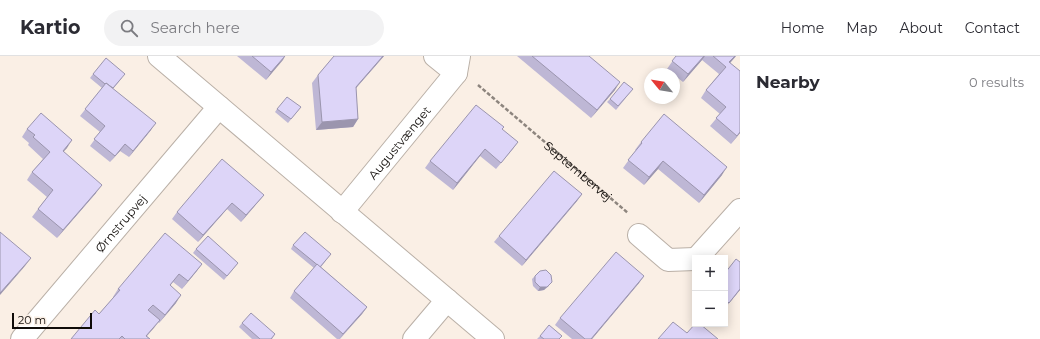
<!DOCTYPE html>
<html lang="en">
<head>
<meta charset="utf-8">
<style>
	body { margin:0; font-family:Montserrat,sans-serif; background:#f2f2f3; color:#2b2b33 }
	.controls { position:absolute; right:12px; bottom:12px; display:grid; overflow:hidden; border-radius:0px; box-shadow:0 2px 10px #0003 }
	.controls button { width:36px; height:36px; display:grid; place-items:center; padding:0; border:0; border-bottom:1px solid #e1e1e2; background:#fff; color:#2b2b33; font:20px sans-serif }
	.compass { position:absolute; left:644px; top:12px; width:36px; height:36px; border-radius:50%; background:#fff; box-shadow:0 2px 10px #0003; rotate:300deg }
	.scale { position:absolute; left:12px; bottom:10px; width:80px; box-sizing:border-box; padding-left:4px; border:2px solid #0f0b08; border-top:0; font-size:11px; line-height:14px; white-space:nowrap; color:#0f0b08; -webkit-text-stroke:3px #faefe5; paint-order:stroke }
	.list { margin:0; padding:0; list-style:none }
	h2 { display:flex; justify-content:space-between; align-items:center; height:52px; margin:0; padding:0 16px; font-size:17px }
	h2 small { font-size:13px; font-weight:400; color:#7c7c81 }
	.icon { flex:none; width:22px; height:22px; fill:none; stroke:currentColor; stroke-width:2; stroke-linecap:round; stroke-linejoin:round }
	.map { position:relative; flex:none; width:740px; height:283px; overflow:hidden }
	header { display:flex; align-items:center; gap:24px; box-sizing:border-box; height:56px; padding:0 20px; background:#fff; border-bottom:1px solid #e1e1e2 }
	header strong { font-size:19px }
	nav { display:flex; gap:22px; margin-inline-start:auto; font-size:14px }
	.search { width:280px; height:36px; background:#f2f2f3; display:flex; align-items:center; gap:10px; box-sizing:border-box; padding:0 14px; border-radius:22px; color:#7c7c81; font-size:15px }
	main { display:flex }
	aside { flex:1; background:#fff }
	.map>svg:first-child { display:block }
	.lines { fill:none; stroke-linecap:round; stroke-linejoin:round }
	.street-casing { stroke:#bab0a7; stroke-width:24 }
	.secondary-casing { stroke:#bab0a7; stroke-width:24 }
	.path { stroke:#8d857e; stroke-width:2.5; stroke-dasharray:4 2; stroke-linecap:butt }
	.street { stroke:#fff; stroke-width:22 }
	.secondary { stroke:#fff; stroke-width:22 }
	.wall { fill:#beb7d5 }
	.shaded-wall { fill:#9b95ae }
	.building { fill:#ddd5f8; stroke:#9b95ae }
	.labels { text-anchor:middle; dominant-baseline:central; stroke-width:4; stroke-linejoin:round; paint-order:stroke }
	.street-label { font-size:12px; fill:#0f0b08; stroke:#faefe5 }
</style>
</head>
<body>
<header>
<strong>Kartio</strong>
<div class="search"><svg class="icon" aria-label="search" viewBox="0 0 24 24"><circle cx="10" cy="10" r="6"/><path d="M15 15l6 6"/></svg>Search here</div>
<nav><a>Home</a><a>Map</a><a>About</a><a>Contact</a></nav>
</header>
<main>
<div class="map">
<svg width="740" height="283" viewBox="0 0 740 283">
	<rect width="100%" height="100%" fill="#faefe5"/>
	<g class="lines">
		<g class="street-casing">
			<g id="street">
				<polyline points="435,0 456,17"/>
				<path id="s2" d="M342 156 456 17 459 0"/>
				<polyline points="639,179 668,204 695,203"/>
				<polyline points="697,202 740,154"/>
				<path id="s3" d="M22 283 219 51"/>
				<polyline points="414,283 447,244"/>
			</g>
		</g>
		<g class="secondary-casing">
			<polyline id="secondary" points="159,0 493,283"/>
		</g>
		<path class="path" id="s1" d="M478 29 628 157"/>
		<use href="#street" class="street"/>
		<use href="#secondary" class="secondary"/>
	</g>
	<g class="wall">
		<polygon points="237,0 285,0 266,24"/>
		<polygon points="334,0 384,0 356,32 358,63 353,71 316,74 312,27 318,19"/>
		<polygon points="517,0 589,0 615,34 591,62"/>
		<polygon points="676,0 736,0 730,7 740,77 731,88 710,70 720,58 701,42 706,34 719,18 702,4 683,26 674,19 674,18 673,18 667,13"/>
		<polygon points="93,18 122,22 113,33 151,74 129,101 120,95 110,106 90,90 100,76 80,60 102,32 90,22"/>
		<polygon points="633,33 616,54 607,46 610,43"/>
		<polygon points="301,51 288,67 275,56 277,53"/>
		<polygon points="27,73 67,92 63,95 96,137 57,182 32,161 47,141 27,124 32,116 43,103 28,89 29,87 22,81"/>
		<polygon points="502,74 518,86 513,93 496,113 480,100 453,134 425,112 430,105"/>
		<polygon points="641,86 722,119 699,147 658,113 644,129 623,112 636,94 635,94"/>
		<polygon points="582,138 577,145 522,210 494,186 499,180"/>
		<polygon points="264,139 259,145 241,166 227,153 198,186 172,163 177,156"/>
		<polygon points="293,189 331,198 321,211 367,251 362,258 340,283 337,283 290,242 294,235 314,212 291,193"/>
		<polygon points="196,193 238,207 224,224 193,197"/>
		<polygon points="202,208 196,216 182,233 173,226 170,230 176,247 159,267 158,266 147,280 150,283 71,283 99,258 114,241 113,241 118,233"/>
		<polygon points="725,217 740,234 725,252"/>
		<polygon points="535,220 549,230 544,234 538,235 533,230 532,223"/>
		<polygon points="644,220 639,227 592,283 572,283 555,269 560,262"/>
		<polygon points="242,267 275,278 272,283 252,283 239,271"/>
		<polygon points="540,280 560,283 537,283"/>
	</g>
	<g class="shaded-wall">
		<polygon points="285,0 283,4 266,24 271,16"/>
		<polygon points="383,0 384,0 350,39 356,31"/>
		<polygon points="704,0 705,0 702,4 683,26 688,18"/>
		<polygon points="735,0 736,0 724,14 729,6"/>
		<polygon points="620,26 615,34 591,62 597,54"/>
		<polygon points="358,63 353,71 316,74 322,66"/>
		<polygon points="156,67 151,74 129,101 133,95"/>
		<polygon points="740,76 740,77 731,88"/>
		<polygon points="72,84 67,92 57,103 63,95"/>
		<polygon points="125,88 120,95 110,106"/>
		<polygon points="485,93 480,100 453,134 457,127"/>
		<polygon points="663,105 658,113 644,129 649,121"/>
		<polygon points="727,111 722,119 699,147 704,139"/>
		<polygon points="102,129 96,137 57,182 63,174"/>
		<polygon points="582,138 577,145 522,210 526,204"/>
		<polygon points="264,139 259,145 241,166 246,159"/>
		<polygon points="232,147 227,153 198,186 203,179"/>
		<polygon points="31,202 25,210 0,239 0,237"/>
		<polygon points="202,208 196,216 182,233 188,225"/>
		<polygon points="644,220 639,227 592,283 591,283"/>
		<polygon points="552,226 544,234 538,235 540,231"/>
		<polygon points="740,233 740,234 725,252 729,247"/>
		<polygon points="181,239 176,247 159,267 165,259"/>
		<polygon points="367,251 362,258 339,283 343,278"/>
		<polygon points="160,264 154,272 144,283"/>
	</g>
	<g class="building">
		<polygon points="252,0 285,0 271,16"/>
		<polygon points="334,0 383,0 356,31 358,63 322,66 318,19"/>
		<polygon points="532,0 589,0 620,26 597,54"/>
		<polygon points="676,0 704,0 688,18 672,5"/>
		<polygon points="713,0 735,0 729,6 740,15 740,76 737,80 716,62 726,51 706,34 726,11"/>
		<polygon points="106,2 125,18 113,32 106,27 105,28 93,18"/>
		<polygon points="624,26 633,33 618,50 610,43"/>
		<polygon points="106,27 156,67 133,95 125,88 115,100 94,83 105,70 85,53"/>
		<polygon points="287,41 301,51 291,63 277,53"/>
		<polygon points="476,49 504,71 502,73 518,86 501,107 485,93 457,127 430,105"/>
		<polygon points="41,57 72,84 63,95 102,129 63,174 38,153 53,134 32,116 50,96 33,81 35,79 27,73"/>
		<polygon points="664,58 727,111 704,139 663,105 649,121 628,104 642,87 641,86"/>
		<polygon points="222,103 264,139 246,159 232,147 203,179 177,156"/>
		<polygon points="554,115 582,138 526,204 499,180"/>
		<polygon points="0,176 31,202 0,237"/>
		<polygon points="305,176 331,198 320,211 293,189"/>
		<polygon points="165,177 202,208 188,225 179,218 170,229 181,239 165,259 153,249 148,254 160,264 146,280 150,283 125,283 122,280 119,283 71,283 95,254 99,258 120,234 118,233"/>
		<polygon points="208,180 238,207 227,220 196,193"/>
		<polygon points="616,196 644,220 591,283 585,283 560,262"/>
		<polygon points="736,203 740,206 740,233 729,247 725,243 725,217"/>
		<polygon points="317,208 367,251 343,278 294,235"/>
		<polygon points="546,214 551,219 552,226 547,231 540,231 535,226 535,220 540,215"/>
		<polygon points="251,257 275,278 271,283 260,283 242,267"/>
		<polygon points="673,266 687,277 695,268 700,268 718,283 658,283"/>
		<polygon points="549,269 562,280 559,283 544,283 540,280"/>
	</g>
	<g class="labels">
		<g class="street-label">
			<text stroke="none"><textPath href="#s2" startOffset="90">Augustvænget</textPath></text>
			<text stroke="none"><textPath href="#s1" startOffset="132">Septembervej</textPath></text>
			<text stroke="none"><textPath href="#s3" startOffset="152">Ørnstrupvej</textPath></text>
		</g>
	</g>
</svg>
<div class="controls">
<button>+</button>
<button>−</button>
</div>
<svg class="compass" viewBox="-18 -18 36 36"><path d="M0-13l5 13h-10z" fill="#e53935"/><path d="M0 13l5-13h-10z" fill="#7c7c81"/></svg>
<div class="scale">20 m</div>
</div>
<aside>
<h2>Nearby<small>0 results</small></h2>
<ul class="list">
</ul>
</aside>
</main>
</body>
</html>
